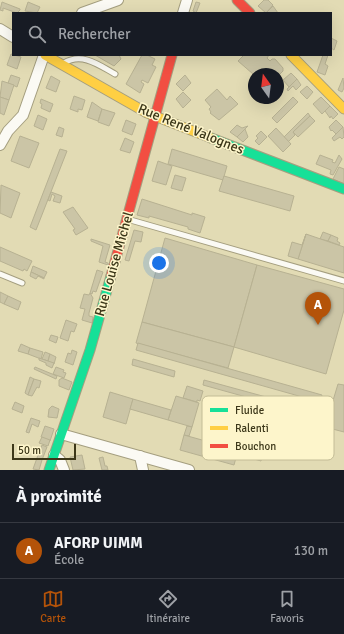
<!DOCTYPE html>
<html lang="fr">
<head>
<meta charset="utf-8">
<style>
	body { margin:0; font-family:Signika,sans-serif; background:#20242c; color:#f1f3f6 }
	.compass { position:absolute; left:248px; top:68px; width:36px; height:36px; border-radius:50%; background:#171b24; box-shadow:0 4px 16px #0002; rotate:346deg }
	.scale { position:absolute; left:12px; bottom:10px; width:64px; box-sizing:border-box; padding-left:4px; border:2px solid #3c3719; border-top:0; font-size:11px; line-height:14px; white-space:nowrap; color:#3c3719; -webkit-text-stroke:3px #fdf5cb; paint-order:stroke }
	.you { position:absolute; left:159px; top:263px; width:14px; height:14px; margin:-10px; border:3px solid #fff; border-radius:50%; background:#1a73e8; box-shadow:0 0 0 6px #1a73e833 }
	.badge { display:grid; place-items:center; width:26px; height:26px; border-radius:50%; background:#b45309; color:#fff; font-size:13px; font-weight:700 }
	.pin { position:absolute; translate:-50% -33px; filter:drop-shadow(0 1px 2px #0008) }
	.pin::after { content:''; position:absolute; top:21px; width:14px; height:12px; background:inherit; clip-path:polygon(0 0,100% 0,50% 100%) }
	.list { margin:0; padding:0; list-style:none }
	h2 { display:flex; justify-content:space-between; align-items:center; height:52px; margin:0; padding:0 16px; font-size:17px }
	h2 small { font-size:13px; font-weight:400; color:#9ea1a6 }
	.list li { display:grid; grid-template-columns:26px 1fr auto; gap:12px; align-items:center; box-sizing:border-box; height:56px; padding:0 16px; border-top:1px solid #363941 }
	.list b { display:block; font-size:15px; white-space:nowrap }
	.list p { margin:0; font-size:13px; white-space:nowrap; color:#9ea1a6 }
	.list em { font-size:13px; font-style:normal; color:#9ea1a6 }
	.icon { flex:none; width:22px; height:22px; fill:none; stroke:currentColor; stroke-width:2; stroke-linecap:round; stroke-linejoin:round }
	.map { position:relative; flex:none; width:344px; height:470px; overflow:hidden }
	.search { position:absolute; background:#171b24; box-shadow:0 4px 16px #0002; left:12px; right:12px; top:12px; height:44px; display:flex; align-items:center; gap:10px; box-sizing:border-box; padding:0 14px; border-radius:0px; color:#9ea1a6; font-size:15px }
	.sheet { height:108px; background:#171b24 }
	nav { display:flex; justify-content:space-around; align-items:center; box-sizing:border-box; height:56px; border-top:1px solid #363941; background:#171b24; font-size:11px; color:#9ea1a6 }
	nav a { display:grid; justify-items:center; gap:2px }
	nav .on { color:#b45309 }
	.map>svg:first-child { display:block }
	.building { fill:#cbc5a6; stroke:#b7b192 }
	.lines { fill:none; stroke-linecap:round; stroke-linejoin:round }
	.lane-casing { stroke:#a49e7f; stroke-width:7 }
	.street-casing { stroke:#a49e7f; stroke-width:12 }
	.fast-casing { stroke:#a49e7f; stroke-width:11 }
	.slow-casing { stroke:#a49e7f; stroke-width:11 }
	.jam-casing { stroke:#a49e7f; stroke-width:11 }
	.lane { stroke:#fbfaf4; stroke-width:5 }
	.street { stroke:#fbfaf4; stroke-width:10 }
	.fast { stroke:#16e098; stroke-width:9 }
	.slow { stroke:#ffcf43; stroke-width:9 }
	.jam { stroke:#f24e42; stroke-width:9 }
	.labels { text-anchor:middle; dominant-baseline:central; stroke-width:3; stroke-linejoin:round; paint-order:stroke }
	.street-label { font-size:14px; fill:#3c3719; stroke:#fdf5cb }
	.key { fill:#fdf5cb; stroke:#c3bc96; stroke-width:1 }
	.key-label { font-size:11px; fill:#3c3719 }
</style>
</head>
<body>
<div class="map">
<svg width="344" height="470" viewBox="0 0 344 470">
	<rect width="100%" height="100%" fill="#e2dbb4"/>
	<g class="building">
		<polygon points="264,0 268,0 273,5 266,13 258,6"/>
		<polygon points="2,2 20,9 20,10 17,13 3,8 3,11 0,10"/>
		<polygon points="28,2 40,7 37,13 25,11"/>
		<polygon points="196,2 200,3 196,13 193,11"/>
		<polygon points="273,6 278,13 266,13"/>
		<polygon points="331,38 337,41 334,50 331,48"/>
		<polygon points="11,54 21,57 17,69 7,65"/>
		<polygon points="95,55 119,55 121,59 114,66"/>
		<polygon points="142,55 147,55 155,59 152,65 156,67 148,83 142,80 141,82 144,84 140,93 126,84"/>
		<polygon points="244,55 269,55 267,58 270,61 272,59 275,59 283,68 283,71 278,76 278,74 254,74 254,83 251,80 253,74 238,61"/>
		<polygon points="323,55 328,55 325,64 328,66 325,75 317,72"/>
		<polygon points="291,73 297,79 289,87 283,80"/>
		<polygon points="11,75 20,78 17,87 8,83"/>
		<polygon points="185,75 191,83 183,91 176,84"/>
		<polygon points="51,76 60,81 56,92 46,88"/>
		<polygon points="343,78 344,88 342,92 338,90"/>
		<polygon points="297,79 301,85 296,90 293,86 288,91 287,89"/>
		<polygon points="2,81 14,85 9,100 0,97"/>
		<polygon points="307,86 313,92 307,99 300,92"/>
		<polygon points="217,89 227,100 230,96 238,104 219,120 210,113 211,112 209,109 211,107 205,100"/>
		<polygon points="183,92 191,100 183,108 176,99"/>
		<polygon points="74,96 85,100 82,110 78,109 78,112 70,109"/>
		<polygon points="0,97 9,100 4,115 0,113"/>
		<polygon points="293,97 298,102 277,123 272,118"/>
		<polygon points="321,97 330,106 322,114 313,104"/>
		<polygon points="41,99 53,104 50,112 41,108 42,104 40,103"/>
		<polygon points="92,102 102,109 98,121 87,117"/>
		<polygon points="330,106 338,114 333,119 331,116 330,118 325,111"/>
		<polygon points="102,109 115,113 109,126 98,122"/>
		<polygon points="308,113 310,116 293,132 295,135 288,142 284,137"/>
		<polygon points="38,115 47,119 43,130 34,126"/>
		<polygon points="310,116 315,121 298,137 293,132"/>
		<polygon points="126,120 136,124 132,135 122,131"/>
		<polygon points="336,120 343,127 336,134 332,130 331,131 329,127"/>
		<polygon points="237,125 242,128 248,126 237,137 230,132"/>
		<polygon points="59,127 64,129 62,137 56,135"/>
		<polygon points="343,127 344,137 342,139 340,137 334,141 332,138"/>
		<polygon points="276,128 291,144 283,152 268,136"/>
		<polygon points="245,129 248,137 243,142 237,137"/>
		<polygon points="261,131 267,137 259,145 255,141 258,138 256,136"/>
		<polygon points="20,136 39,143 29,168 11,161"/>
		<polygon points="125,138 134,142 130,153 120,150"/>
		<polygon points="60,149 67,151 36,230 30,227"/>
		<polygon points="172,149 227,166 223,180 168,164"/>
		<polygon points="320,155 333,160 332,162 335,163 339,155 342,159 333,175 330,174 331,170 316,164"/>
		<polygon points="158,161 172,166 166,185 152,181"/>
		<polygon points="339,167 344,169 344,184 333,179"/>
		<polygon points="175,175 186,178 182,191 171,188"/>
		<polygon points="224,176 294,196 290,211 219,191"/>
		<polygon points="1,185 20,193 11,218 0,213"/>
		<polygon points="51,192 62,196 60,203 53,201 55,196 52,194 50,201 48,200"/>
		<polygon points="142,199 192,215 192,213 205,217 200,233 188,229 188,227 149,216 149,218 137,215"/>
		<polygon points="73,207 88,228 76,235 73,230 75,229 63,212"/>
		<polygon points="134,230 143,232 141,242 135,241 129,261 125,260"/>
		<polygon points="323,232 331,235 328,241 320,239"/>
		<polygon points="306,234 344,247 344,273 298,259"/>
		<polygon points="306,234 298,259 288,256 292,242 302,245"/>
		<polygon points="331,235 338,238 337,241 340,243 339,245 328,241"/>
		<polygon points="165,238 257,265 234,347 142,322"/>
		<polygon points="91,239 110,245 105,262 108,263 108,265 99,262 103,246 91,241"/>
		<polygon points="0,247 32,261 27,271 24,269 23,271 0,261"/>
		<polygon points="257,265 344,289 344,310 326,374 234,347"/>
		<polygon points="33,266 47,272 44,278 31,272"/>
		<polygon points="97,270 103,272 96,292 93,291 92,294 90,293"/>
		<polygon points="31,272 44,278 44,279 38,276 36,279 30,276"/>
		<polygon points="0,292 8,296 4,304 0,302"/>
		<polygon points="90,293 93,298 89,313 89,316 93,317 92,323 82,320 85,309 80,308 84,294 89,295"/>
		<polygon points="8,296 21,302 18,310 4,304"/>
		<polygon points="66,320 77,324 74,332 71,331 68,341 60,338"/>
		<polygon points="142,322 234,347 228,368 136,343"/>
		<polygon points="51,335 58,337 56,343 49,340"/>
		<polygon points="138,343 322,395 320,402 136,350"/>
		<polygon points="21,344 30,348 28,354 18,351"/>
		<polygon points="30,348 43,352 41,359 28,354"/>
		<polygon points="72,350 77,352 73,365 65,362 68,353 71,354"/>
		<polygon points="45,352 50,354 48,361 42,359"/>
		<polygon points="50,354 56,357 54,364 48,361"/>
		<polygon points="39,358 54,363 52,368 46,365 46,363 39,360"/>
		<polygon points="133,359 175,371 174,377 132,365"/>
		<polygon points="35,367 57,376 56,379 34,369"/>
		<polygon points="56,367 64,370 63,372 66,373 64,378 53,374"/>
		<polygon points="30,377 34,379 28,395 25,393"/>
		<polygon points="62,378 72,382 69,390 59,386 59,380"/>
		<polygon points="34,379 41,381 39,388 37,387 32,396 28,395"/>
		<polygon points="204,380 277,400 275,405 203,385"/>
		<polygon points="338,384 344,385 344,432 325,427"/>
		<polygon points="187,386 203,391 200,401 197,400 197,402 183,398"/>
		<polygon points="110,392 133,399 126,424 103,417"/>
		<polygon points="176,396 199,403 192,427 168,420"/>
		<polygon points="133,399 171,410 168,420 130,409"/>
		<polygon points="15,402 24,406 22,413 12,409"/>
		<polygon points="52,406 59,409 57,418 48,417 49,409"/>
		<polygon points="31,418 40,421 38,427 32,424 29,433 26,432"/>
		<polygon points="45,426 54,429 50,441 41,437"/>
		<polygon points="187,426 192,427 189,436 184,435"/>
		<polygon points="244,430 268,436 261,461 237,454"/>
		<polygon points="184,435 238,450 234,465 180,450"/>
		<polygon points="42,437 50,440 48,446 39,443"/>
		<polygon points="42,445 47,447 42,460 37,458"/>
		<polygon points="82,455 85,469 73,470 70,457"/>
		<polygon points="103,457 105,466 107,466 108,470 102,470 99,458"/>
		<polygon points="37,458 42,460 39,470 33,469"/>
	</g>
	<g class="lines">
		<g class="lane-casing">
			<g id="lane">
				<path d="M64 63C82 52 99 65 115 74"/>
				<polyline points="127,219 344,281"/>
				<polyline points="0,274 22,283"/>
			</g>
		</g>
		<g class="street-casing">
			<g id="street">
				<polyline points="82,13 118,0"/>
				<polyline points="183,13 187,0"/>
				<polyline points="0,29 13,37"/>
				<polyline points="0,145 8,131 23,115 44,55"/>
				<polyline points="61,434 189,470"/>
				<polyline points="54,455 60,460 64,470"/>
				<polyline points="140,456 143,470"/>
			</g>
		</g>
		<g class="fast-casing">
			<g id="fast">
				<polyline points="211,138 344,189"/>
				<polyline points="49,470 90,350 111,276"/>
			</g>
		</g>
		<g class="slow-casing">
			<g id="slow">
				<polyline points="45,55 147,113 211,138"/>
				<polyline points="291,55 344,109"/>
			</g>
		</g>
		<g class="jam-casing">
			<g id="jam">
				<polyline points="237,0 250,13"/>
				<polyline points="111,276 172,55"/>
			</g>
		</g>
		<use href="#lane" class="lane"/>
		<use href="#street" class="street"/>
		<use href="#fast" class="fast"/>
		<use href="#slow" class="slow"/>
		<use href="#jam" class="jam"/>
	</g>
	<g class="labels">
		<g class="street-label">
			<text transform="translate(191 129) rotate(22)">Rue René Valognes</text>
			<text transform="translate(114 264) rotate(-74)">Rue Louise Michel</text>
		</g>
	</g>
	<rect x="202" y="396" width="132" height="64" rx="6" class="key"/>
	<rect x="210" y="408" width="18" height="4" fill="#16e098"/>
	<rect x="210" y="426" width="18" height="4" fill="#ffcf43"/>
	<rect x="210" y="444" width="18" height="4" fill="#f24e42"/>
	<g class="key-label">
		<text x="235" y="414">Fluide</text>
		<text x="235" y="432">Ralenti</text>
		<text x="235" y="450">Bouchon</text>
	</g>
</svg>
<svg class="compass" viewBox="-18 -18 36 36"><path d="M0-13l5 13h-10z" fill="#e53935"/><path d="M0 13l5-13h-10z" fill="#9ea1a6"/></svg>
<div class="scale">50 m</div>
<div class="you"></div>
<div class="pin badge" style="left:318px;top:325px">A</div>
<div class="search"><svg class="icon" aria-label="search" viewBox="0 0 24 24"><circle cx="10" cy="10" r="6"/><path d="M15 15l6 6"/></svg>Rechercher</div>
</div>
<section class="sheet">
<h2>À proximité<small></small></h2>
<ul class="list">
<li><span class="badge">A</span><div><b>AFORP UIMM</b><p>École</p></div><em>130 m</em></li>
</ul>
</section>
<nav>
<a class="on"><svg class="icon" aria-label="map" viewBox="0 0 24 24"><path d="M3 6l6-2 6 2 6-2v14l-6 2-6-2-6 2zM9 4v14M15 6v14"/></svg>Carte</a>
<a><svg class="icon" aria-label="directions" viewBox="0 0 24 24"><path d="M12 3l9 9-9 9-9-9zM9 14v-3h6M13 9l2 2-2 2"/></svg>Itinéraire</a>
<a><svg class="icon" aria-label="saved" viewBox="0 0 24 24"><path d="M7 4h10v16l-5-4-5 4z"/></svg>Favoris</a>
</nav>
</body>
</html>
